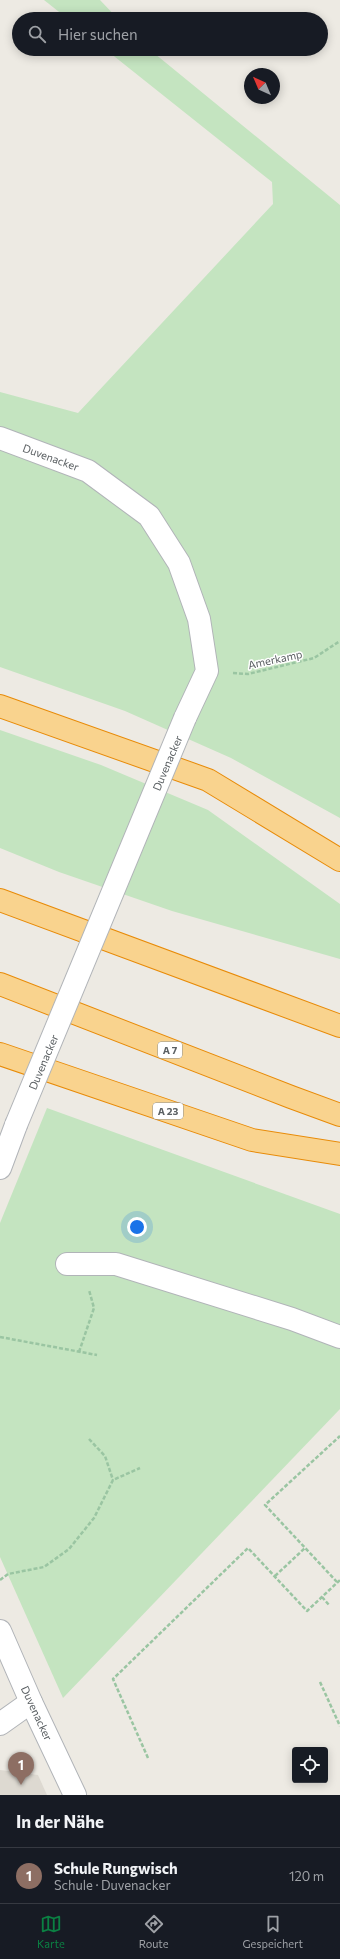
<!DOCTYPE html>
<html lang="de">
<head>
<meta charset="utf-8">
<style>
	body { margin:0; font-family:Commissioner,sans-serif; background:#242831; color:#f1f3f6 }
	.controls { position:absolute; right:12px; bottom:12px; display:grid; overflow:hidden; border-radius:4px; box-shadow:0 2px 10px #0003 }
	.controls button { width:36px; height:36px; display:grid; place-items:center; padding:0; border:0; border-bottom:1px solid #363941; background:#171b24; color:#f1f3f6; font:20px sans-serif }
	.compass { position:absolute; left:244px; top:68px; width:36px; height:36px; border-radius:50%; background:#171b24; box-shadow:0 2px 10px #0003; rotate:316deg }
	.you { position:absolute; left:137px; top:1227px; width:14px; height:14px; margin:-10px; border:3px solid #fff; border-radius:50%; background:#1a73e8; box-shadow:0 0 0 6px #1a73e833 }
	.badge { display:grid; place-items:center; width:26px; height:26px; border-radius:50%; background:#0b8043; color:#fff; font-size:13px; font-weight:700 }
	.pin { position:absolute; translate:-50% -33px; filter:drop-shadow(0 1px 2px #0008) }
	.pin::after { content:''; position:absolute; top:21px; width:14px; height:12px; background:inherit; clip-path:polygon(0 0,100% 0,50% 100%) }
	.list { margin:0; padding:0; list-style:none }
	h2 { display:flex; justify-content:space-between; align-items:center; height:52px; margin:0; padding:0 16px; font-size:17px }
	h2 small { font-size:13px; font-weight:400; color:#9ea1a6 }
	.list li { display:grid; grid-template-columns:26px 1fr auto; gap:12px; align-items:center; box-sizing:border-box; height:56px; padding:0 16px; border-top:1px solid #363941 }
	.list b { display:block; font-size:15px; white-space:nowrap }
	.list p { margin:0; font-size:13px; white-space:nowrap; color:#9ea1a6 }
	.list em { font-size:13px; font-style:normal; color:#9ea1a6 }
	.icon { flex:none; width:22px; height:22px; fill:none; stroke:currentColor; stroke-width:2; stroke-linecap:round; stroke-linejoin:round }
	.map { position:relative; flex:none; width:340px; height:1795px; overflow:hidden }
	.search { position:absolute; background:#171b24; box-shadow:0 2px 10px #0003; left:12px; right:12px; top:12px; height:44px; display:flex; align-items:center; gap:10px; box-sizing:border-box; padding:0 14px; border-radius:22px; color:#9ea1a6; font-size:15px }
	.sheet { height:108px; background:#171b24 }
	nav { display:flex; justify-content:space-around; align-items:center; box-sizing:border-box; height:56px; border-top:1px solid #363941; background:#171b24; font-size:11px; color:#9ea1a6 }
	nav a { display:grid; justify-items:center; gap:2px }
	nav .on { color:#0b8043 }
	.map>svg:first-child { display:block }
	.education { fill:#ddd9d1 }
	.green { fill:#c4e4c0 }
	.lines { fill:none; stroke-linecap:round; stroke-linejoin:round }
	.minor-casing { stroke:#b1b4b8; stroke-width:24 }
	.highway-casing { stroke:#e88b08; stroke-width:24 }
	.path { stroke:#9ac5a2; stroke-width:2.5; stroke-dasharray:4 2; stroke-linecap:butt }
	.minor { stroke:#fff; stroke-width:22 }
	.highway { stroke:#f9d38e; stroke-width:22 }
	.minor-bridge-casing { stroke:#b1b4b8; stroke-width:24; stroke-linecap:butt }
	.minor-bridge { stroke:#fff; stroke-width:22 }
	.labels { text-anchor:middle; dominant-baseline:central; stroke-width:3; stroke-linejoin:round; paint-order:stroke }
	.shield { fill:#fff; stroke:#8c9092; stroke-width:1 }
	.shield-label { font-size:10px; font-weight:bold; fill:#5b6063 }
	.street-label { font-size:11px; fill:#5b6063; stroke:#fff }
</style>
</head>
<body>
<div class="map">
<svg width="340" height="1795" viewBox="0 0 340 1795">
	<rect width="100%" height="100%" fill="#edeae3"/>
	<polygon class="education" points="0,1770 38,1775 47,1795 0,1795"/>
	<g class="green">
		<polygon points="44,0 100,0 118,19 68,19"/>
		<polygon points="105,49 149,49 340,205 340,818 231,758 125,711 0,667 0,392 78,413 273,204 272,182"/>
		<polygon points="0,730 101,765 208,810 340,904 340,959 172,911 59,872 0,848"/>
		<polygon points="47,1108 340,1214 340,1409 63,1698 0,1557 0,1223"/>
	</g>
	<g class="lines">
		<g class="minor-casing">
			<g id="minor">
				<polyline points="0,438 88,471 149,516 179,563 199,619 207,671 185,718"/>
				<polyline points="0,1168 16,1125"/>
				<polyline points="67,1264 116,1264 292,1319 340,1337"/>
				<polyline points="0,1631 31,1702 75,1795"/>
				<polyline points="0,1724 31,1702"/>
			</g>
		</g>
		<g class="highway-casing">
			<g id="highway">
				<polyline points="0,706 208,780 340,860"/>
				<polyline points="0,900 340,1026"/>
				<polyline points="0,984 291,1097 340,1115"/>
				<polyline points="0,1054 252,1140 340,1154"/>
			</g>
		</g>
		<g class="path">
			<polyline points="233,673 248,674 314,658 340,641"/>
			<polyline points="0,1337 97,1355"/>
			<polyline points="79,1352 94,1308 89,1290"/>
			<polyline points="89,1439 105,1456 113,1480"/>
			<polyline points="275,1576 305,1548"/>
			<polyline points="0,1580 8,1574 44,1567 69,1549 94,1518 113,1480 140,1468"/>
			<polyline points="337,1582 265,1505 340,1436"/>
			<polyline points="322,1597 329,1605"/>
			<polyline points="320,1682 340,1726"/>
			<polyline points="148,1758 113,1679 248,1548 307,1611 340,1580"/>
		</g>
		<use href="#minor" class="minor"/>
		<use href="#highway" class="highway"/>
		<g class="minor-bridge-casing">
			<polyline id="minor-bridge" points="16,1125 185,718"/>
		</g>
		<use href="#minor-bridge" class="minor-bridge"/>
	</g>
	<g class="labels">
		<g class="shield">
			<rect x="158" y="1042" width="24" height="16" rx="3"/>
			<rect x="153" y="1103" width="30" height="16" rx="3"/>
		</g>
		<g class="shield-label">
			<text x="170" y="1050">A 7</text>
			<text x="168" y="1111">A 23</text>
		</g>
		<g class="street-label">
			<text transform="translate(51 457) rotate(20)">Duvenacker</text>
			<text transform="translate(275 659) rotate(-12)">Amerkamp</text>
			<text transform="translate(167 763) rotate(-67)">Duvenacker</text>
			<text transform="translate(43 1062) rotate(-67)">Duvenacker</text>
			<text transform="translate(37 1713) rotate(65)">Duvenacker</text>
		</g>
	</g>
</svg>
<div class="controls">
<button><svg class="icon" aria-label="locate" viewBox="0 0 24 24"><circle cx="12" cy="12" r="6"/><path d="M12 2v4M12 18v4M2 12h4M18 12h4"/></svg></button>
</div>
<svg class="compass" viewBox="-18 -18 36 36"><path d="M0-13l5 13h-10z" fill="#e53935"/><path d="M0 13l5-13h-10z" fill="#9ea1a6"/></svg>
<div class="you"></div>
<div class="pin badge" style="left:21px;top:1785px;background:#8d6e63">1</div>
<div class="search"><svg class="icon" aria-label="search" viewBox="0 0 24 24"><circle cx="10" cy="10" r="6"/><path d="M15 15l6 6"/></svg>Hier suchen</div>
</div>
<section class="sheet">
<h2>In der Nähe<small></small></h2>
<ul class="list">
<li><span class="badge" style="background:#8d6e63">1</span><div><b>Schule Rungwisch</b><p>Schule · Duvenacker</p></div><em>120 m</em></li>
</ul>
</section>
<nav>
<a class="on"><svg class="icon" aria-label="map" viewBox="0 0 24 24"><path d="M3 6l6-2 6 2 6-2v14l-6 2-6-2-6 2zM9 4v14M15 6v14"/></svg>Karte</a>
<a><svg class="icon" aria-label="directions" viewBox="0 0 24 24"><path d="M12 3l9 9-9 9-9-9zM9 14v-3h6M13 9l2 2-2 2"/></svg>Route</a>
<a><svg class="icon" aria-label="saved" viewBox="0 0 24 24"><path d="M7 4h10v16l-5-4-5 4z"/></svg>Gespeichert</a>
</nav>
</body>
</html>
